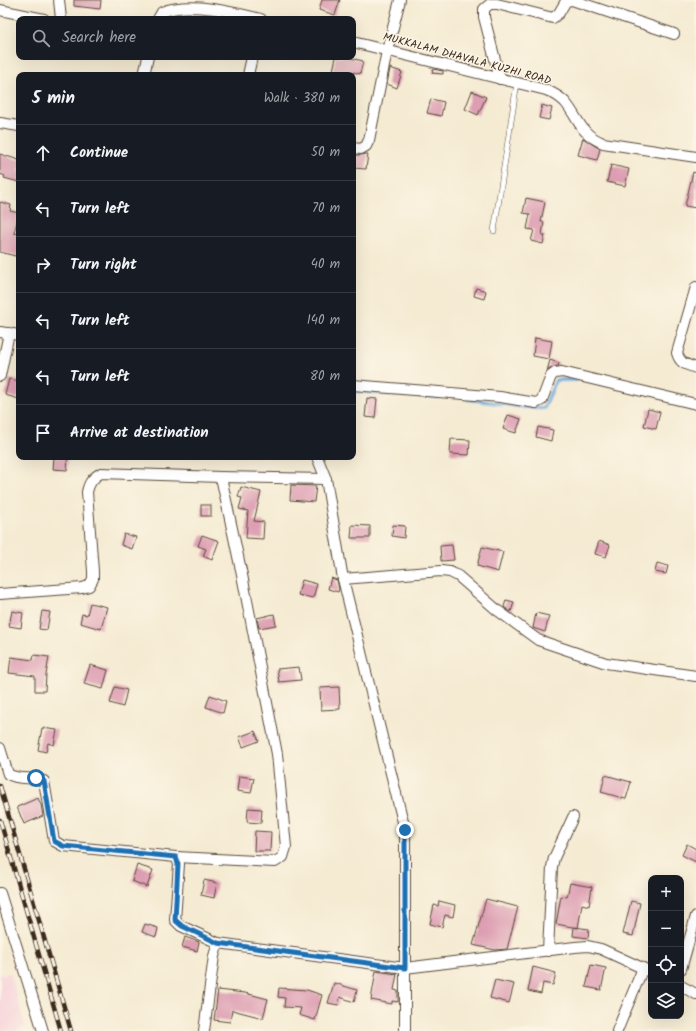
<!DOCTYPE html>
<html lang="en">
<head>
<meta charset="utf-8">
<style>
	body { margin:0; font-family:Kalam,sans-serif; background:#242831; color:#f1f3f6 }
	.controls { position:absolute; right:12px; bottom:12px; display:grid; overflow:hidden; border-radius:8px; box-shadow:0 4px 16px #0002 }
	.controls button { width:36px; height:36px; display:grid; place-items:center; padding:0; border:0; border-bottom:1px solid #363941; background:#171b24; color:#f1f3f6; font:20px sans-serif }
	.stop { position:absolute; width:12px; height:12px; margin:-9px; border:3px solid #1f6fb2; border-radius:50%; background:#fff }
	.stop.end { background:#1f6fb2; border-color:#fff; box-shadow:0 1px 4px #0008 }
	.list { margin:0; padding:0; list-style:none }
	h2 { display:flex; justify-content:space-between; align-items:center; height:52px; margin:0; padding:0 16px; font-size:17px }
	h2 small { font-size:13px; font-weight:400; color:#9ea1a6 }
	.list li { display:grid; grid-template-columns:26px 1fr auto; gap:12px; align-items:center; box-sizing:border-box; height:56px; padding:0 16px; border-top:1px solid #363941 }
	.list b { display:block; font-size:15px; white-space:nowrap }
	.list em { font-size:13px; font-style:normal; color:#9ea1a6 }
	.icon { flex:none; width:22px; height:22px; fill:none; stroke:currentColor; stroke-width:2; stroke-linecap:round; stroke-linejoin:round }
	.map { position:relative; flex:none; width:696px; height:1031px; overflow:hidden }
	.search { position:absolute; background:#171b24; box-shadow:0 4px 16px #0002; left:16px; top:16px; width:340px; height:44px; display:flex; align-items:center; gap:10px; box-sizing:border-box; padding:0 14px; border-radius:8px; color:#9ea1a6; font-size:15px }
	.panel { position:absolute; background:#171b24; box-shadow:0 4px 16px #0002; left:16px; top:72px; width:340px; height:388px; border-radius:8px }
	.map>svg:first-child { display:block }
	.built { fill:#f6cfd9 }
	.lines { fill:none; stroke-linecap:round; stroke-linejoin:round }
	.stream { stroke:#6eabdf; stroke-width:3.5 }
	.building { fill:#dd9eb2 }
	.service-casing { stroke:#574739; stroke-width:6 }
	.minor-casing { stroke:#574739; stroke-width:12 }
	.service { stroke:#fff; stroke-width:5 }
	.minor { stroke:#fff; stroke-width:10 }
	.rail-casing { stroke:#3b2a1e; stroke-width:4.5 }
	.rail { stroke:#fcf5e5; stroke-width:3; stroke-dasharray:9; stroke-linecap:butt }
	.route { stroke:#1f6fb2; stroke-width:5 }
	.labels { text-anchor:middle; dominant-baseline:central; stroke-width:3; stroke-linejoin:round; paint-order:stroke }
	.street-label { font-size:11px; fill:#3b2a1e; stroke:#fcf5e5 }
</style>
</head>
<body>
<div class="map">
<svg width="696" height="1031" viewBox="0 0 696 1031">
	<rect width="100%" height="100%" fill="#fcf5e5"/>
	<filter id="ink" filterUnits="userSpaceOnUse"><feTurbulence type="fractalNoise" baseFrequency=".025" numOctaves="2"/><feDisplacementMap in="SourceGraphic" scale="8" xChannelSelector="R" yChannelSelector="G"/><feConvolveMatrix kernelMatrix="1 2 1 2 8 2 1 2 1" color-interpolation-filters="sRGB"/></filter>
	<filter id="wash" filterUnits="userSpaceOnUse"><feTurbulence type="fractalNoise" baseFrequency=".012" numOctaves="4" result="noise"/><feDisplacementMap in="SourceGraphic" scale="16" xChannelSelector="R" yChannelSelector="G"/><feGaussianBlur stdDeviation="0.9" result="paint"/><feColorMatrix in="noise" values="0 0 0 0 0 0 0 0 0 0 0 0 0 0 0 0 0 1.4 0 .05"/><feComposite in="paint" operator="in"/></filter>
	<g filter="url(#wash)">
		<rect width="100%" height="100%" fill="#f5ebd3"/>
		<polygon class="built" points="10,973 26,1028 14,1031 0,1031 0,975"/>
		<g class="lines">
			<g class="stream">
				<polyline points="353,392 438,397"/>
				<polyline points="468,399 524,407 544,408 556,380 577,380"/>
			</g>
		</g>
		<g id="blocks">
			<g class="building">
				<polygon points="74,0 101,0 100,9 74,6"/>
				<polygon points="322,0 340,0 335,15 319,10"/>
				<polygon points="336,57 347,57 363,61 360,74 353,72 353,75 332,75"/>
				<polygon points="390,68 402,72 397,88 387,84"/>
				<polygon points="433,69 443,71 443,74 432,73"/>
				<polygon points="472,91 486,97 478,115 465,109"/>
				<polygon points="431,99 444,102 441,116 427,113"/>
				<polygon points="542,105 552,108 549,120 539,118"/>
				<polygon points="583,138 600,149 597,160 578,155"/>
				<polygon points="0,154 19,160 19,182 4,178 5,176 0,174"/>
				<polygon points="366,154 368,154 366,169 353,168 353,155 361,155"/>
				<polygon points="611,165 629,169 625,186 607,182"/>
				<polygon points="693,172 696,173 696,208 685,206"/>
				<polygon points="526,198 545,202 541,222 544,222 542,235 545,235 543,244 531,241 534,230 527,229 530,214 523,213"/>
				<polygon points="0,202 11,205 10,211 19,213 14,233 19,234 19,257 0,252"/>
				<polygon points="476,288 486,291 484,299 474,296"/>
				<polygon points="535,338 552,341 549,359 533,356"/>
				<polygon points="550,360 559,363 558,366 551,368 547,371"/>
				<polygon points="9,379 19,381 19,399 5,395"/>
				<polygon points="367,398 377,399 375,418 365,417"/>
				<polygon points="648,409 660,412 656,429 644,426"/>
				<polygon points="508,415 521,419 516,433 503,429"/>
				<polygon points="538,427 553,430 551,441 536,437"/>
				<polygon points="451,439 470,440 469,455 450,454"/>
				<polygon points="54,457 68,457 67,470 53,469"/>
				<polygon points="291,485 316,486 314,502 290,500"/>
				<polygon points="241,487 261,492 254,521 264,522 263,539 246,538 248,511 239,509 242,498 238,497"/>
				<rect x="201" y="505" width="10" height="11"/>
				<polygon points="352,525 370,526 370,538 351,538"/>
				<polygon points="393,525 405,526 404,538 392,536"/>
				<polygon points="124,534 136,537 132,549 121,545"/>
				<polygon points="202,535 219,541 212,560 203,556 206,549 198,546"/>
				<polygon points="599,541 610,545 606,557 595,554"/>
				<polygon points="452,545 454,560 441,561 440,546"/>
				<polygon points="482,547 503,552 498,572 477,566"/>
				<polygon points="657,563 668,566 666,574 655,572"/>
				<polygon points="331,578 337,580 339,589 338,592 328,589"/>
				<polygon points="302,580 317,584 313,598 298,595"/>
				<polygon points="506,600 514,602 511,612 504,607"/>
				<polygon points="90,603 107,607 101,629 80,623 82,614 87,615"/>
				<polygon points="12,611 23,613 21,628 9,626"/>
				<polygon points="42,611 50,612 47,630 39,629"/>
				<polygon points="536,613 549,616 545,632 533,628"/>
				<polygon points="274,614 276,625 259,628 257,618"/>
				<polygon points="34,655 49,657 46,675 45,691 35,691 35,676 9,673 11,657 33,660"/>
				<polygon points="90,665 108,670 103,689 84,684"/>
				<polygon points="299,667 301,680 279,682 277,669"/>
				<polygon points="115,687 127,690 123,707 110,703"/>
				<polygon points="339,687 340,709 321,710 320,688"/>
				<polygon points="210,695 226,701 223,713 206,707"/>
				<polygon points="42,728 57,730 54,745 48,743 46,752 38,750"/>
				<polygon points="255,731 259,741 243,747 239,737"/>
				<polygon points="605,775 631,782 626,799 601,792"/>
				<polygon points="239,776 254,778 251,793 237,791"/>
				<polygon points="38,798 41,805 43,816 24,824 17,807"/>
				<polygon points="248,808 262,809 261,823 247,822"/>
				<polygon points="255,831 271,832 270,851 254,851"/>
				<polygon points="687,844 696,849 696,862 682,855"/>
				<polygon points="137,865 153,870 147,887 132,881"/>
				<polygon points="204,880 217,883 214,898 201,895"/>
				<polygon points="570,883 592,887 589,906 582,904 578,928 556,924 561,896 567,897"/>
				<polygon points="486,899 518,907 507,949 495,950 473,945"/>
				<polygon points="439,901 455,905 453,917 445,915 442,927 430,924 434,905 438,906"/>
				<polygon points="631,901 640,903 633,936 623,934"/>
				<polygon points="145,924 158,928 156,937 142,932"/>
				<polygon points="574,927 589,929 588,938 573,936"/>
				<polygon points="185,937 199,942 197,951 182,947"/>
				<polygon points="591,965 606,968 601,990 586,987"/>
				<polygon points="533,967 556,973 553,985 543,983 541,994 528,991"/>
				<polygon points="376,971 397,974 394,990 398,991 398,1002 392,1001 392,1004 371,1000"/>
				<polygon points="495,980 514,984 509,1003 490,998"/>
				<polygon points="334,983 357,990 354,1002 340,997 338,1005 328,1003"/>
				<polygon points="279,988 307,990 322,995 315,1020 299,1015 301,1008 284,1007 285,998 278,997"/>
				<polygon points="218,990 245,993 268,999 263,1018 232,1010 230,1022 214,1020"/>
			</g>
		</g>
	</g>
	<g filter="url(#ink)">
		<use href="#blocks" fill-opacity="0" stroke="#574739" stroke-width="1"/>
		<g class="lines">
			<g class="service-casing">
				<polyline id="service" points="494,231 517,83"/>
			</g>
			<g class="minor-casing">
				<g id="minor">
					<polyline points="59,0 61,19"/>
					<polyline points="572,0 674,34"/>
					<polyline points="0,10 44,19"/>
					<path d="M158 19 162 12C190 1 233 12 261 19"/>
					<path d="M353 42 546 90C553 93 560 97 565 102 580 120 579 133 603 143L696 157"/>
					<polyline points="144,75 148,57"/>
					<polyline points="248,75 252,57"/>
					<polyline points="500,79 484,17 484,9 490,4 497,4 553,18 559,13 566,1 571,0"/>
					<polyline points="0,123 19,126"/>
					<polyline points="353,148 361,149 366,146 369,140 387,51 400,0"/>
					<path d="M696 287 677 353C680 364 686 364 696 368"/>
					<polyline points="0,332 19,335"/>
					<polyline points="0,376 9,333"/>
					<polyline points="353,385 500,397 536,403 542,400 551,376 555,373 562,372 696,404"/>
					<polyline points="317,457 326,479 343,579 405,830 405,1031"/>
					<polyline points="343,579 441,571 450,572 458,576 497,610 538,640 606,663 696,676"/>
					<path d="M0 594 82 588 89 586 93 579V571L87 492C89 483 92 478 101 473L221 477 326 479"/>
					<path d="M0 748 8 774C19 781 32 776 44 781L54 841 63 846 176 857 179 864 175 920 181 926 218 943 214 956 204 1031"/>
					<polyline points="176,857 275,862 283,857 286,847 277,754 242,575 221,477"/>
					<polyline points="0,893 43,1031"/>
					<polyline points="218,943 405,968 575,947 588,946 601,949 651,972"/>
					<polyline points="548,951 552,867 554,858 573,817"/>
					<polyline points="681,969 696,916"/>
					<polyline points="681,986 696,994"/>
					<polyline points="617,1031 643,968"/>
				</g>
			</g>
			<use href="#service" class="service"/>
			<use href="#minor" class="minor"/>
			<g class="rail-casing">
				<g id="rail">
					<polyline points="0,786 71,1031"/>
					<polyline points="0,820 61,1031"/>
				</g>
			</g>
			<use href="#rail" class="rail"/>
		</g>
	</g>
	<g class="lines" filter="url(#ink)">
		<polyline class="route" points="36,778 44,781 54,841 63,846 176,857 178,864 175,920 182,926 218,943 405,968 405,830"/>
	</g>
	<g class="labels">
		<g class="street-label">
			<text transform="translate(467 59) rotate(15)">MUKKALAM DHAVALA KUZHI ROAD</text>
		</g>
	</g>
</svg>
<div class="controls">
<button>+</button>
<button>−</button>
<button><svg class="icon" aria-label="locate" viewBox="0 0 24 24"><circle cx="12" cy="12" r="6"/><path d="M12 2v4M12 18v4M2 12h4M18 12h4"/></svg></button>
<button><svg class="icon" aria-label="layers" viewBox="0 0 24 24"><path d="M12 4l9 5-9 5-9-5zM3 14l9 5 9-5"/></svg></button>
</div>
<div class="stop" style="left:36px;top:778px"></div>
<div class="stop end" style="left:405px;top:830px"></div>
<div class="search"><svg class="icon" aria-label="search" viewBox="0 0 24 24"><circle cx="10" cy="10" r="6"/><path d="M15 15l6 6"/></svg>Search here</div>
<section class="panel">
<h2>5 min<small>Walk · 380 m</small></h2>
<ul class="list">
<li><svg class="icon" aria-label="ahead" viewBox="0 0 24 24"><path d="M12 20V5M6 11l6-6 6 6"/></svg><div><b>Continue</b></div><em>50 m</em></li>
<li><svg class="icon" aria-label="left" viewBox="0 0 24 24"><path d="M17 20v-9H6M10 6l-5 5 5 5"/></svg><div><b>Turn left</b></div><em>70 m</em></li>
<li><svg class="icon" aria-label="right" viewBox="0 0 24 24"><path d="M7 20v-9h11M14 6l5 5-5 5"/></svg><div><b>Turn right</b></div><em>40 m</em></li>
<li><svg class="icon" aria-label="left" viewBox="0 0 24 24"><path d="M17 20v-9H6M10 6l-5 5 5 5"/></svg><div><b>Turn left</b></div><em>140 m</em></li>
<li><svg class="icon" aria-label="left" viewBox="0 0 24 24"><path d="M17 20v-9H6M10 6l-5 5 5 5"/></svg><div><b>Turn left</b></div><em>80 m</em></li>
<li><svg class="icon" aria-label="arrive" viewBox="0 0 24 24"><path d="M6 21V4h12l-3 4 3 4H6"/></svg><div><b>Arrive at destination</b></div></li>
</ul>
</section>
</div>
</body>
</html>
